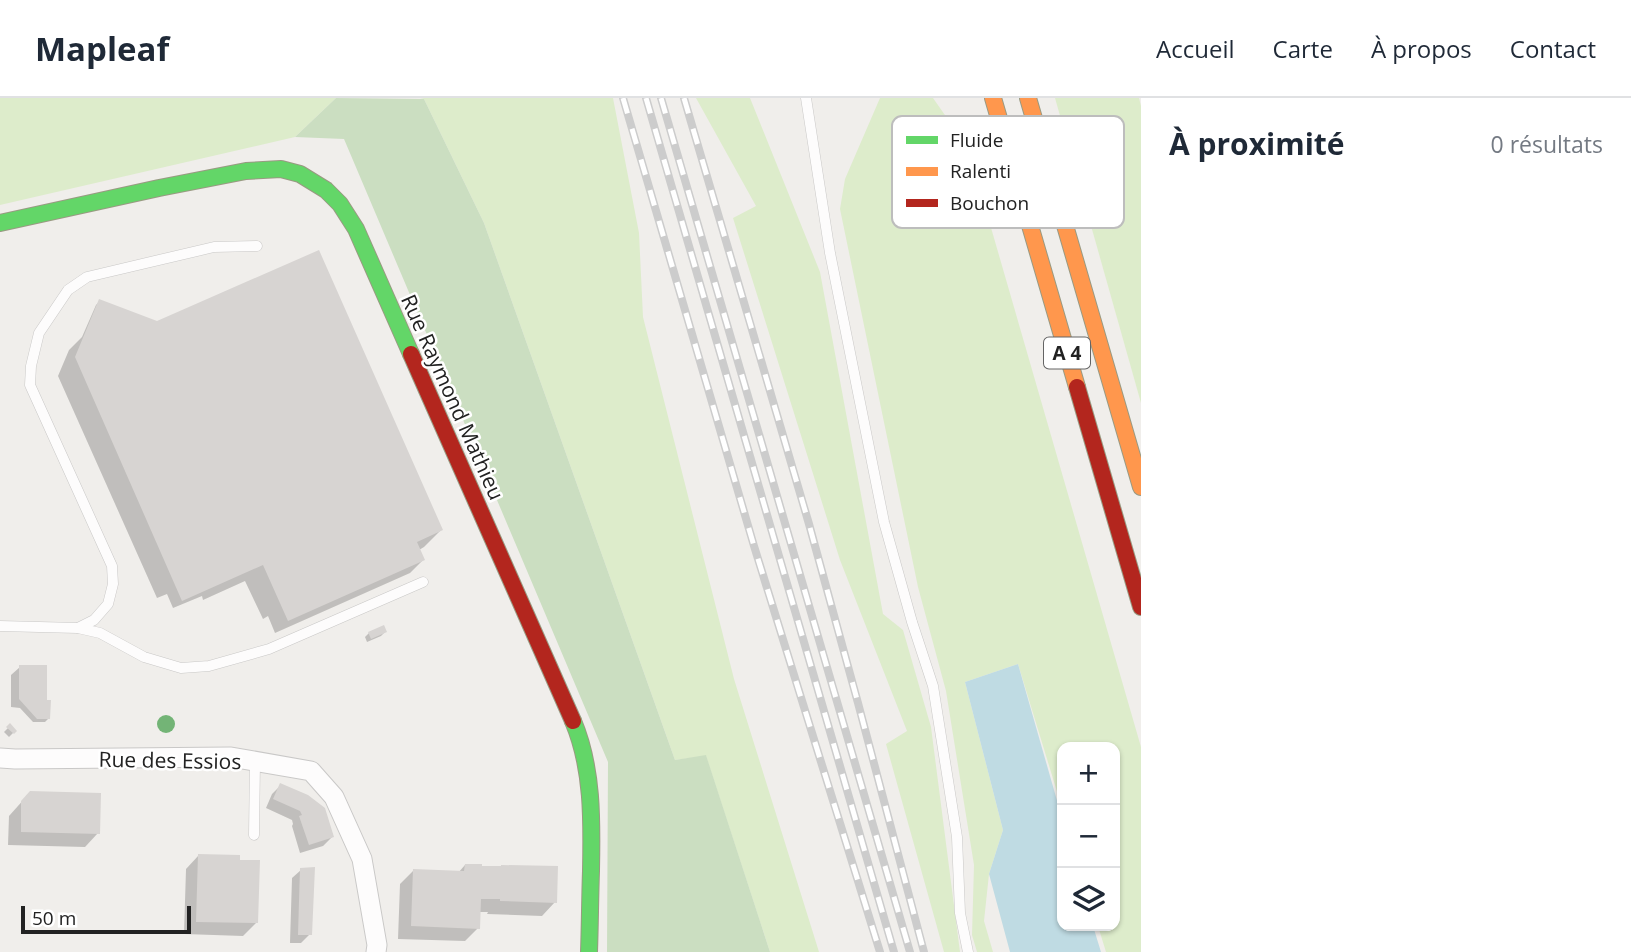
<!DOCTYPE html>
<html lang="fr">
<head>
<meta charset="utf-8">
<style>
	body { margin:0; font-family:"Open Sans",sans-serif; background:#f2f2f3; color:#1f2937 }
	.controls { position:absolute; right:21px; bottom:21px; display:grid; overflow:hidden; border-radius:14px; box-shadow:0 2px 5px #0004 }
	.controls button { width:63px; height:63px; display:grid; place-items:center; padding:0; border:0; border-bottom:2px solid #e0e1e3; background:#fff; color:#1f2937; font:35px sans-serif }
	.scale { position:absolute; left:21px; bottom:18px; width:170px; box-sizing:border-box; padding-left:7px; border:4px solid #222; border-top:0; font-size:19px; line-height:24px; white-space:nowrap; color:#222; -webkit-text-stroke:5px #fff; paint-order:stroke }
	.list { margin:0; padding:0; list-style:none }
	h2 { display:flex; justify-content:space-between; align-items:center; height:91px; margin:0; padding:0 28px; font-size:30px }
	h2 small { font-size:23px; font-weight:400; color:#747a83 }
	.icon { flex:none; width:38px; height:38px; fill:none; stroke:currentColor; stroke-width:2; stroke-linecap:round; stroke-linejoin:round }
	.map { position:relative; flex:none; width:1141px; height:854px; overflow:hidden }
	header { display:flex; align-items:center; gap:42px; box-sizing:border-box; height:98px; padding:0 35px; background:#fff; border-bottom:2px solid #e0e1e3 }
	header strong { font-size:33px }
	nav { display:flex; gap:38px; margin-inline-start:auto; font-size:24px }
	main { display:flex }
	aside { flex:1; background:#fff }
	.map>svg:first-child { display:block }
	.grass { fill:#ddeccb }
	.forest { fill:#cbdec1 }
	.water { fill:#bfdbe3 }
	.shadow { fill:#0003 }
	.building { fill:#d7d4d2 }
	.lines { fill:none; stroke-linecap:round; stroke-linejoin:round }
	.lane-casing { stroke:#c9c8c7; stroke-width:11 }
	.street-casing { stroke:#c9c8c7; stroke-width:21 }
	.fast-casing { stroke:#999a82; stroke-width:18 }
	.slow-casing { stroke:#999a82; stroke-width:18 }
	.jam-casing { stroke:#999a82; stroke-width:18 }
	.lane { stroke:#fdfcfc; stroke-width:10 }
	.street { stroke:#fdfcfc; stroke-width:19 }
	.fast { stroke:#63d668; stroke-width:16 }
	.slow { stroke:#ff974d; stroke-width:16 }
	.jam { stroke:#b3261e; stroke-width:16 }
	.rail-casing { stroke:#ccc; stroke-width:8 }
	.rail { stroke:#fff; stroke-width:5; stroke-dasharray:16; stroke-linecap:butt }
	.tree { fill:#73b476 }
	.labels { text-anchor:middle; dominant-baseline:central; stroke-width:5; stroke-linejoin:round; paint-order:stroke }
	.shield { fill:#fff; stroke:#646464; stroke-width:2 }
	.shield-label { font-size:19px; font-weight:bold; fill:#222 }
	.street-label { font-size:21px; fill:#222; stroke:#fff }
	.key { fill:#fff; stroke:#bdbdbd; stroke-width:2 }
	.key-label { font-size:19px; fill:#222 }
</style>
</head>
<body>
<header>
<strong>Mapleaf</strong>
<nav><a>Accueil</a><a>Carte</a><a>À propos</a><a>Contact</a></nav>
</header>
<main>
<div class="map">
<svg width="1141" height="854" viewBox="0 0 1141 854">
	<rect width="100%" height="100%" fill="#f0eeeb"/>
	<g class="grass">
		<polygon points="0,0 336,0 295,39 0,107"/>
		<polygon points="420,0 613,0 639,135 643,219 734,581 819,854 770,854 706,658 675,662 484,125 424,1"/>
		<polygon points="696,0 750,0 820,174 883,516 903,532 931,629 960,854 944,854 886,646 907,633 840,462 733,120 756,108"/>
		<polygon points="880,0 933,0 968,50 1141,649 1141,854 1106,854 1098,828 1115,828 1115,649 1062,649 1062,710 1018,566 965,584 1003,732 989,776 984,823 993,854 977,854 972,837 974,767 946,593 918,489 840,111 845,81"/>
		<polygon points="1055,0 1139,0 1141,8 1141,305"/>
	</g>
	<polygon class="forest" points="336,0 424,1 484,125 675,662 706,657 770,854 607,854 608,664 344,41 295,39"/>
	<polygon class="water" points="1018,566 1062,720 1062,828 1093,828 1101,854 1010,854 989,776 1003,732 965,584"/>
	<g class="shadow">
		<polygon points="100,203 441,432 424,449 419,452 423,462 410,475 275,535 268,518 263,521 245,483 203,502 202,498 173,510 167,496 157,500 58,278 69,252 82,239 96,207"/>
		<polygon points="385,534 381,538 367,544 365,539 369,535"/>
		<polygon points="20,569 45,601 49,620 45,624 33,624 20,610 11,609 11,577"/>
		<polygon points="10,628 15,633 9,639 4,634"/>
		<polygon points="281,687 332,739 323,748 300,755 292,728 293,726 292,722 266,710 272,696"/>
		<polygon points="26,699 98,735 85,749 8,747 9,718"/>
		<polygon points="199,757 256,825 243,838 184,836 186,771"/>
		<polygon points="465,767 555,804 542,818 487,816 488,814 479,814 478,830 465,843 398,841 400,786 413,773 458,775"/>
		<polygon points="301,772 310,836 301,845 290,845 292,780"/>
	</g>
	<g class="building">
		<polygon points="319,152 443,432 417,444 425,462 288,523 263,467 182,503 75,259 99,201 157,223"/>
		<polygon points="384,527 387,534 371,541 368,534"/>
		<polygon points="19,567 47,567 47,602 51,602 50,621 37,621 19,601"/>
		<polygon points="10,625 17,633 14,636 6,629"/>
		<polygon points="280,685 308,697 325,710 334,739 309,747 299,718 302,717 300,713 273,701"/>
		<polygon points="30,693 101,695 100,736 21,734 21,703"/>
		<polygon points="198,756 240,757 240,762 260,762 258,825 196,824"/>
		<polygon points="465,766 482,766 482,768 501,768 501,767 558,768 557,805 500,803 500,801 481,801 480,831 411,828 413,771 464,773"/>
		<polygon points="315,769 312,837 298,837 300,770"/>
	</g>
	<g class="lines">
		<g class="lane-casing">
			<g id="lane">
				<polyline points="806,0 830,155 884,424 912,524 933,588 957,739 960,815 968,854"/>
				<polyline points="0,528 78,530 94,522 108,506 113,486 112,468 30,287 31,268 39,235 68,192 87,179 214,149 257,148"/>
				<polyline points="78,530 100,535 144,559 181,570 209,568 269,551 423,484"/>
				<polyline points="254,737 255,663"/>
			</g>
		</g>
		<g class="street-casing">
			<polyline id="street" points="0,660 15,661 231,659 311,673 334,699 362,761 377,847 376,854"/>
		</g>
		<g class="fast-casing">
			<g id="fast">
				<polyline points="0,125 159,90 246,73 281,71 300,76 326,92 340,106 356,131 411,256"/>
				<path d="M573 623C593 670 592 723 591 773 590 800 590 827 589 854"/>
			</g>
		</g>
		<g class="slow-casing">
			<g id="slow">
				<polyline points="993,0 1077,289"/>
				<polyline points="1028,0 1141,389"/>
			</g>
		</g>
		<g class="jam-casing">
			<g id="jam">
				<polyline points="411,256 573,623"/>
				<polyline points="1077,289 1141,509"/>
			</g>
		</g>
		<use href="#lane" class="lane"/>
		<use href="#street" class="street"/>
		<use href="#fast" class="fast"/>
		<use href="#slow" class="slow"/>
		<use href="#jam" class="jam"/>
		<g class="rail-casing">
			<g id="rail">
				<polyline points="623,0 754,448 880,854"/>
				<polyline points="646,0 894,854"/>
				<polyline points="661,0 910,854"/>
				<polyline points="684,0 809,426 858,605 924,854"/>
			</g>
		</g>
		<use href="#rail" class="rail"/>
	</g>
	<circle class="tree" cx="166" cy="626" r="9"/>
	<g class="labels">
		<rect class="shield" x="1044" y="239.5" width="46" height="31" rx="5"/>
		<g class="shield-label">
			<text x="1067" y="255">A 4</text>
		</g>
		<g class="street-label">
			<text transform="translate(453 299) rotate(66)">Rue Raymond Mathieu</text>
			<text transform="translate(170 662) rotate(1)">Rue des Essios</text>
		</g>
	</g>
	<rect x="892" y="18" width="232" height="112" rx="10" class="key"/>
	<rect x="906" y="38" width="32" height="8" fill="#63d668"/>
	<rect x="906" y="69" width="32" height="9" fill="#ff974d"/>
	<rect x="906" y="101" width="32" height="8" fill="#b3261e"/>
	<g class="key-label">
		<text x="950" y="49">Fluide</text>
		<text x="950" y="80">Ralenti</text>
		<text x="950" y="112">Bouchon</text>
	</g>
</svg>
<div class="controls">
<button>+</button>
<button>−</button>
<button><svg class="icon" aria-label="layers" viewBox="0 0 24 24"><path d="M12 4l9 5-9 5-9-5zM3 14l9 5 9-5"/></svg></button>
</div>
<div class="scale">50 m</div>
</div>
<aside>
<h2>À proximité<small>0 résultats</small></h2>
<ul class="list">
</ul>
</aside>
</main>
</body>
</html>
